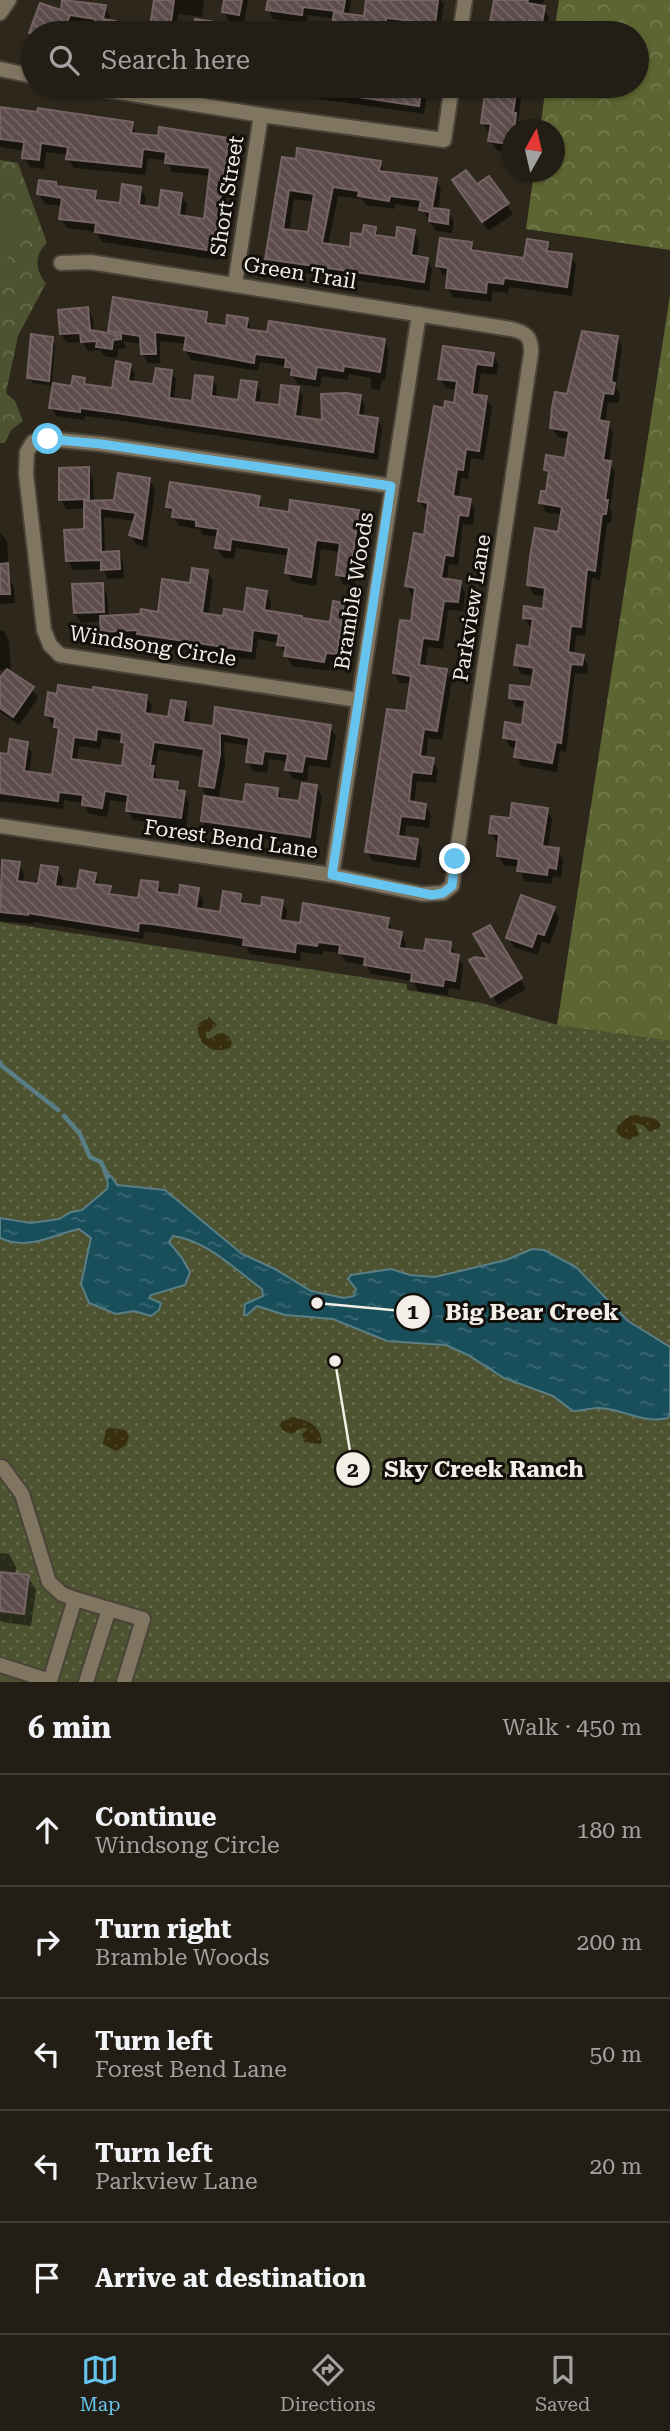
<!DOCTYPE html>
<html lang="en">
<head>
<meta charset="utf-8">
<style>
	body { margin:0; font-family:"Roboto Serif",serif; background:#2e2a22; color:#f1f3f6 }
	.compass { position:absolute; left:502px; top:119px; width:63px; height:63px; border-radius:50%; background:#221d15; box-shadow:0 2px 5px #0004; rotate:8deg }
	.stop { position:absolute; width:21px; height:21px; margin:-16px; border:5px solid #66c4ef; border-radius:50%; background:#fff }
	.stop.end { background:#66c4ef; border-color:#fff; box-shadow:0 2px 7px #0008 }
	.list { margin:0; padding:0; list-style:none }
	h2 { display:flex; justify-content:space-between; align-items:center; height:91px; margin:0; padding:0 28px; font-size:30px }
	h2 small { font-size:23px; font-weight:400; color:#a2a2a0 }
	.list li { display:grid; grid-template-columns:46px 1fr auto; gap:21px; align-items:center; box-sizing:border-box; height:112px; padding:0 28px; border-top:2px solid #3f3b34 }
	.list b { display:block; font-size:26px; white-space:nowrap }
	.list p { margin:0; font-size:23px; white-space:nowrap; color:#a2a2a0 }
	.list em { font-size:23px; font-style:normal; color:#a2a2a0 }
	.icon { flex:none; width:38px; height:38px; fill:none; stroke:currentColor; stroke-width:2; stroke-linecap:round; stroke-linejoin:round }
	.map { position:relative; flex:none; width:670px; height:1682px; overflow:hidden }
	.search { position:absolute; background:#221d15; box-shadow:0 2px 5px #0004; left:21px; right:21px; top:21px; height:77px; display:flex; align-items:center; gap:18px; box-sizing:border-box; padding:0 24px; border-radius:38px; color:#a2a2a0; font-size:26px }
	.sheet { height:651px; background:#221d15 }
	nav { display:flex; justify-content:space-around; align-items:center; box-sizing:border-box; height:98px; border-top:2px solid #3f3b34; background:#221d15; font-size:19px; color:#a2a2a0 }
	nav a { display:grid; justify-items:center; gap:4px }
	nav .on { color:#66c4ef }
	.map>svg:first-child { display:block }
	.grass { fill:url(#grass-dots) }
	.forest { fill:url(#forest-crowns) }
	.sand { fill:url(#sand-dots) }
	.park { fill:url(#park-crowns) }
	.pitch { fill:#4d5330 }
	.water { fill:url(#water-ripples); stroke:#5a7e85; stroke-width:2 }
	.shadow { fill:#0007; fill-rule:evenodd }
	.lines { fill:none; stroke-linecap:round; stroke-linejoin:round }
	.stream { stroke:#5a7e85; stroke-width:4.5 }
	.building { fill:url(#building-back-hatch); stroke:#756463; stroke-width:2; fill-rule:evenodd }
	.minor-casing { stroke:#4a4338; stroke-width:18 }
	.minor { stroke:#807560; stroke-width:14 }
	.route { stroke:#66c4ef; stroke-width:9 }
	.labels { text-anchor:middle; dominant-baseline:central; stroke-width:6; stroke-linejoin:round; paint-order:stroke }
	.street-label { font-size:21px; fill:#f3eee7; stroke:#13100b }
	.leader { fill:none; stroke:#f3eee7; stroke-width:2.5 }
	.callout-dot { fill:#f3eee7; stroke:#13100b; stroke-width:2.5 }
	.mark-label { font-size:21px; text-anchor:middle; font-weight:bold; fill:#111 }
	.callout-label { font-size:23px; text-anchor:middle; font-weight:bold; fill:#f3eee7; stroke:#13100b; stroke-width:6; stroke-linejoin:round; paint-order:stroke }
</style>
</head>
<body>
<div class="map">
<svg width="670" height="1682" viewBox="0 0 670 1682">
	<defs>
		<pattern id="grass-dots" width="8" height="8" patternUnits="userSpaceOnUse" patternTransform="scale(1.75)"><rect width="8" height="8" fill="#4d5330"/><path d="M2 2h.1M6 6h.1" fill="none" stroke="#676c4e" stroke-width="1.8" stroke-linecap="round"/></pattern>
		<pattern id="forest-crowns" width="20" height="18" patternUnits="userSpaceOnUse" patternTransform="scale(1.75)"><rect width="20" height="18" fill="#5d6532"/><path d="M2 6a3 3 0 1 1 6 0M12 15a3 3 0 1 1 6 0" fill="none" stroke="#757b50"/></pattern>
		<pattern id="sand-dots" width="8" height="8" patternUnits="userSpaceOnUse" patternTransform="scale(1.75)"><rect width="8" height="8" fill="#372f0e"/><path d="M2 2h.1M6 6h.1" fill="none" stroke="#4b4325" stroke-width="1.8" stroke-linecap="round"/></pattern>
		<pattern id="park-crowns" width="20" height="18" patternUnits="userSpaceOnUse" patternTransform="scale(1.75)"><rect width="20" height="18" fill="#4d5330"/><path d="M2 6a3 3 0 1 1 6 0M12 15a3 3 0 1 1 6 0" fill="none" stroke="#676c4e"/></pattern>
		<pattern id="water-ripples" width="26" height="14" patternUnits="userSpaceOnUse" patternTransform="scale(1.75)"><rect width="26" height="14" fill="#194e5b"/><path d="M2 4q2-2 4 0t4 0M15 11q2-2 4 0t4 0" fill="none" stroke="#3b6873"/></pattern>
		<pattern id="building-back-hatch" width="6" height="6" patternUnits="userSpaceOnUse" patternTransform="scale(1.75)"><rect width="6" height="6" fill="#5d4d4c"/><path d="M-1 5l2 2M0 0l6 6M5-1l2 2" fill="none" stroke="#756766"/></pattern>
	</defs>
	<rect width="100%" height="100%" fill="#2e271c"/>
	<polygon class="grass" points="0,922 407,984 407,990 481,1003 558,1025 670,1041 670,1682 0,1682"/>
	<g class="forest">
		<polygon points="559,0 670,0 670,250 526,229 534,172 554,172 554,130 540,129 546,86 637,86 637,33 554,33"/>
		<polygon points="670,295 670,1041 557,1025"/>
	</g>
	<g class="sand">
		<path d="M209 1017 217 1025 206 1034V1038L209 1039 221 1032 229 1037 232 1043 230 1048C211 1055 196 1044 198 1024Z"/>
		<polygon points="637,1115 655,1119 661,1124 659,1128 650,1132 643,1125 635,1123 639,1135 630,1140 621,1137 616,1131 618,1125 630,1116"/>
		<path d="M293 1417C308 1421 320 1424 322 1442L320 1444 304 1442 302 1434 308 1429C301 1426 298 1431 292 1434L283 1431 280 1426 281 1422Z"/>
		<polygon points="110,1428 125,1430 129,1436 126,1445 116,1451 103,1444 106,1430"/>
	</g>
	<path class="park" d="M0 160 18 163 47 243C34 255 35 270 46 283L18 336 6 393 15 401 23 421 11 430 5 443H0Z"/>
	<polygon class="pitch" points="0,198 24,206 3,273 0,272"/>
	<path class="water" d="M104 1173 111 1176 117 1185 165 1190 242 1254 275 1269 311 1291 344 1298 354 1296 356 1289 348 1279 351 1275 391 1269 410 1275 435 1277 506 1260 532 1249 544 1250 576 1267 628 1321 670 1347V1412L668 1418C643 1424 625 1410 601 1408 592 1407 582 1411 573 1411L553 1396 504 1378 468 1355 446 1345 387 1341 333 1319 285 1315 257 1306 247 1315H244L245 1304 263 1296 262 1289C234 1269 208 1241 173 1236L169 1242 182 1258 190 1272 185 1285 151 1295 149 1298 161 1303 159 1310 151 1316 134 1311 116 1314 89 1303 81 1284 91 1238 79 1229C52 1235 28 1251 0 1238V1218L31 1223 59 1219 71 1212 82 1210 107 1189 108 1183Z"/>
	<g class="shadow">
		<polygon points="153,0 204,0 202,17 178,14 175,33 151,33 156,3"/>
		<polygon points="219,0 248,0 244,23 229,21 224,12 226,1"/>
		<polygon points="269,0 351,0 349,16 365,18 368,0 441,0 444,4 439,33 414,33 414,29 390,26 389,33 334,33 335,19 308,15 306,24 273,19 268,9"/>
		<polygon points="496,0 544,0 542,7 549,17 547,31 534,29 533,33 491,33"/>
		<polygon points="41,5 62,13 104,7 110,16 109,22 115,22 120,32 124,33 95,33 96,27 74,23 71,33 33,33 33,47 29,40"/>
		<polygon points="197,21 215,24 221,33 195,33"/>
		<polygon points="240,28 258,30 260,33 240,33"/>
		<polygon points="230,86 428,86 424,114"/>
		<polygon points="483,86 523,86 518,121 523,130 512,130 512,153 496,150 490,140 491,132 488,132 483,122 486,100 482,93"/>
		<polygon points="0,108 132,124 137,135 227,139 233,149 218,260 102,242 97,232 67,228 61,218 63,206 45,204 39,194 55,184 58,188 95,193 100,203 121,205 140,188 146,198 144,207 160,210 181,195 187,204 185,218 205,221 211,176 172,172 167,161 148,158 145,175 74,168 68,159 69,155 46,152 44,169 30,167 24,157 25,151 0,147"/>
		<path d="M283 159 380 163 385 172 436 180 441 189 438 210 448 212 454 221 452 233 436 231 421 208 395 204 394 209 366 205 362 199 338 196 328 245 351 249 375 228 380 238 397 240 414 231 419 241 417 258 427 259 432 269 429 291 272 268 267 259ZM294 199 314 202 309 234 289 231Z"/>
		<polygon points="489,178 513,214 490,230 488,230 460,190 476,187"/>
		<polygon points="471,244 477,253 526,260 547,244 553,254 571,256 576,265 572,296 509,287 508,293 492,291 491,302 453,297 447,288 449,276 443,275 438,266"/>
		<polygon points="88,309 93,319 94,333 113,335 110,331 206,313 211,326 227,328 247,319 252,332 384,341 389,350 385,380 382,380 380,390 371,389 371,378 349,374 348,380 322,376 320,387 298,384 286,366 260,362 258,371 191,360 185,350 186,344 160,341 160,363 148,363 143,354 142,344 123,341 126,348 118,349 117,358 104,356 100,350 88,351 83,342 67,343 61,334"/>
		<polygon points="617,337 622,347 616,388 620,394 618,403 608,402 605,423 608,423 613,433 609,462 615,473 610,508 612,512 611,523 607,523 600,580 592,578 585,636 576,635 574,655 583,656 588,666 587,674 575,673 566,752 560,751 557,772 522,766 516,756 517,748 510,747 505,738 523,727 526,708 516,707 510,697 532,689 534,676 521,674 516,664 531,649 534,627 530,627 524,617 544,611 546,596 534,595 529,585 559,534 562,515 546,512 541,503 547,493 550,477 546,470 567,460 569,439 558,437 552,428 569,396"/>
		<polygon points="52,339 55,345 52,385 73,388 83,379 88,387 113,390 130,365 135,374 133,383 155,386 171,371 176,380 174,400 193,403 212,379 217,387 216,398 240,402 256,384 261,392 259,404 280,407 298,388 303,397 300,419 323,422 360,397 365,405 363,417 377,419 382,428 378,460 122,421 85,416 84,420 56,416 51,407 54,386 33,383 29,377"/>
		<polygon points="493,354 498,364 497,375 481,373 477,396 486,398 492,407 484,460 471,458 468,479 461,478 458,499 470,500 475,510 473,525 463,524 458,565 449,564 447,581 460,583 465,592 463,611 448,610 443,649 428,647 425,668 446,671 452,680 442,740 428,738 426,759 432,760 438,770 436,783 417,781 414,804 425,805 431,815 429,828 406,825 404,839 416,840 422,850 420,868 373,861 367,852 408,713 412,684 400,683 394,673 412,623 416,596 412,596 407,586 425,537 429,511 426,511 420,501 445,410 455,405 457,390 446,388 440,378"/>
		<polygon points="88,469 93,479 94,503 116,502 149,479 155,489 147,548 136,544 131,534 135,521 104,517 105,553 118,553 123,562 124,578 108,579 103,569 73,570 68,561 86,530 86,509 66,509 61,499"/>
		<polygon points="259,498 264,510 290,514 358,512 363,521 355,586 343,584 338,574 341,552 321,549 316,586 293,582 287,573 290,556 236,548 234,559 223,558 217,548 219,537 203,535 200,529 179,526 168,507"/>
		<polygon points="0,532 7,541 9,580 14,587 15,603 0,604"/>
		<polygon points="207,572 213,581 208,616 225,618 245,614 266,592 271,602 270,613 302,619 332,624 343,605 349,614 342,663 331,662 329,671 292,666 279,643 258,639 255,660 145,644 142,639 109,641 103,631 103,621 81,623 75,613 102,585 107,594 109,618 159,613"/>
		<polygon points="0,631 4,631 9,641 11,669 0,670"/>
		<polygon points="0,681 32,688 38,698 19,725 0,712"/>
		<path d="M146 697 152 706 150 716 170 719 185 704 190 713 189 724 214 728 330 727 336 736 330 768 309 765 307 781 293 779 287 769 288 762 269 759 267 773 253 771 248 762 250 746 224 742 225 764 219 797 206 795 200 785 204 757 158 750 155 772 158 781 177 784 189 802 186 827 133 820 128 811 129 803 110 800 107 817 89 814 84 803 64 800 63 809 0 801V754L9 756 27 744 32 753 29 773 54 777 60 734 56 725 52 724 47 715ZM102 738 122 741 126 748 123 767 77 761 79 746 100 749Z"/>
		<polygon points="316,787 322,796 315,846 208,831 203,821 277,790 283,800 301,803"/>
		<polygon points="546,809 552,819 548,849 558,850 563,860 561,878 553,876 551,884 524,881 519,867 504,865 498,856 500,843 496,842 491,832 512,820"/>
		<polygon points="19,864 24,874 23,884 40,886 57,869 63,879 61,889 79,891 95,874 100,886 109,888 114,896 140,900 157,884 163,893 180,897 198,890 203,900 202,911 221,914 240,896 246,906 263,908 281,901 287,911 285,922 302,925 388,920 393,932 400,933 406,943 405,950 426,953 450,944 463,966 460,990 449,988 448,995 418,991 413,981 371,974 366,965 346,962 340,953 323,951 322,955 301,952 300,961 250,954 246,947 158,933 144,932 143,939 33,922 33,924 0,921 0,872"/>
		<polygon points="553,908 559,918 550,944 542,942 537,955 514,947 508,937"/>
		<polygon points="489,927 526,989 498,1005 472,961 491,961"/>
		<polygon points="0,1553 9,1554 16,1567 15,1575 28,1577 36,1590 31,1626 2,1622 0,1620"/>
	</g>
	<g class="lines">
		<g class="stream">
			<polyline points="0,1062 2,1066 58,1110"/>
			<polyline points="64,1116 80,1134 90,1157 101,1162 108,1177"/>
		</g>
	</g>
	<g class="building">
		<polygon points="62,0 106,5 103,19 116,21 114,33 93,33 95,19 70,15 63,33 29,33 40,3 61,10"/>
		<polygon points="154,0 174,0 170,29 150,27"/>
		<polygon points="224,0 242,0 239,15 222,12"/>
		<polygon points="268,0 345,0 343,12 303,7 302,15 266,10"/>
		<polygon points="366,0 438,0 434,33 412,32 413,21 386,18 385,26 372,24 371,33 331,30 334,12 364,16"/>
		<polygon points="494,0 528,0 527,3 545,6 542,23 529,20 527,33 488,33"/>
		<polygon points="195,19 216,22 215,33 193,33"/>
		<polygon points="324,86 422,86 419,106 324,92"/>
		<polygon points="486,86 517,86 513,113 516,113 513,145 488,141 491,124 481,123"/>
		<polygon points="0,107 37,112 38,108 133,122 131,133 158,136 159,127 229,138 213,251 95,232 96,223 59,219 62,198 37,194 39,180 56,182 56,186 96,191 95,200 120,203 122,184 141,187 139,205 159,208 161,190 182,193 179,215 204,219 210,168 165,163 166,152 143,149 141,167 66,159 68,147 41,143 39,160 22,158 24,142 0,139"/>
		<path d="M297 148 381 161 379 171 437 178 432 208 449 210 448 224 429 221 430 212 419 210 421 200 390 196 389 201 358 196 359 191 333 187 322 243 350 247 351 233 362 234 364 225 376 227 375 235 396 238 397 227 415 230 411 255 428 258 424 282 265 259 282 157 296 159ZM289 190 314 194 308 232 283 229Z"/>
		<polygon points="466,170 477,184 489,176 509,203 482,222 452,180"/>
		<polygon points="440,238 472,242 471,250 524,258 527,239 548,242 547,251 572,254 567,287 504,278 503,284 487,282 486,293 446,288 448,268 436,266"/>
		<polygon points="113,297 207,312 206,323 226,326 227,315 248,318 246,329 267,332 269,321 385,339 380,372 344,366 343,371 317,367 315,379 291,375 292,368 285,367 286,358 255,354 254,363 184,350 186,336 155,332 156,354 141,354 140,336 108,331"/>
		<polygon points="88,307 90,330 121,335 121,339 113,340 112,349 96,347 97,341 81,342 80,333 60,334 58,310"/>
		<polygon points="582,331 618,336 611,382 615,383 613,394 604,393 599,420 609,422 603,460 611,461 605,500 608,500 606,514 602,514 595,571 587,569 581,627 571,626 568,652 584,655 582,665 571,664 561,743 556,742 552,763 514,757 517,740 503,738 505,722 522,725 525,700 509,698 510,685 531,687 534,668 514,665 517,645 529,647 533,619 523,618 524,606 543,609 545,588 527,585 530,557 535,528 558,532 562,507 539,503 541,491 546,491 549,471 544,470 546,455 565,458 569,431 550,428 552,407 555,392 567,394"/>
		<polygon points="31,334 53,337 49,381 27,378"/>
		<polygon points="443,346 494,353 492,366 476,364 472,394 487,396 479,451 466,449 463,470 457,469 453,496 471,499 468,516 459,515 453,556 445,555 441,578 461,581 458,602 444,601 438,640 423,638 419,665 447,669 437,731 424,729 420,756 434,758 431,774 412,772 409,801 426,804 424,819 401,816 398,836 418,839 415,859 365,852 387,709 406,711 411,676 393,673 400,620 411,621 415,588 405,586 414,533 424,535 428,503 418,501 434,406 444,408 445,401 454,403 457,381 438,379"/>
		<polygon points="116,361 131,364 128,381 153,384 156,368 172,370 169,398 192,401 195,375 213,377 211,396 238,400 241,380 257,382 254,402 279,405 281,385 299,387 295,416 322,420 321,394 346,393 361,395 358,415 378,418 373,452 116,413 80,408 80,412 49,408 53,383 71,386 73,376 85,378 84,384 112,388"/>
		<polygon points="89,467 89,499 59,500 59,468"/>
		<polygon points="118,473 150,478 142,539 129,535 136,513 100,508 101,552 119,551 120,569 101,570 101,560 66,561 64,530 84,529 84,501 114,500"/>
		<polygon points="170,482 260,496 258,507 289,512 290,500 359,510 350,577 336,575 340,543 316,540 311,577 285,573 289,548 231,539 230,550 215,548 218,529 196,526 196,520 172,517 173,508 166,507"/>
		<polygon points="8,563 10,594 0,594 0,564"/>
		<polygon points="192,568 208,570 202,613 223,616 224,609 244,612 247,588 267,591 264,610 302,616 302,618 330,622 333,601 344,603 337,654 326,653 324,662 284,656 286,646 277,645 279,634 253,630 251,651 137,634 138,630 101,632 100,616 140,614 141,609 158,612 162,579 190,583"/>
		<polygon points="103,583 104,612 74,613 72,584"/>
		<polygon points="7,669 34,687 13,717 0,708 0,678"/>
		<path d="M58 685 93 690V687L147 695 145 713 168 717 171 700 186 702 183 722 213 726 215 707 331 725 326 759 305 756 302 772 285 770 288 754 264 751 262 764 246 762 249 738 220 733V754L214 788 199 786 204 749 154 742 150 766H154L152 779 178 782 177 790 185 791 181 818 126 811 128 795 105 791 102 808 82 805 83 795 59 792 58 801 0 793V753L8 754 10 739 28 742 24 771 52 775 59 728 54 727 55 717 45 715 48 692 57 694ZM97 729 122 733 121 742 125 743 122 766 71 759 74 737 96 740Z"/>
		<polygon points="302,783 317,785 310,837 201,821 204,796 243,802 246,784 278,788 277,798 299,801"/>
		<polygon points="512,803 548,808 542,846 559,848 556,869 548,867 547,875 517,871 519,859 497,856 499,834 489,833 491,816 510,818"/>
		<polygon points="2,860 20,862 17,881 38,884 41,865 58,867 55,886 77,889 80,870 96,873 94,884 111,886 109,894 138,898 141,880 158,882 157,892 179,895 180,885 199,888 196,908 220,912 223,891 241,894 240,903 261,906 262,897 283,900 280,920 300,923 303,903 389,918 387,929 402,932 399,948 424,951 426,939 451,942 450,953 459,955 455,981 444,979 443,986 411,981 412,973 364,965 365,957 339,953 340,945 318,942 317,946 296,943 295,952 243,945 244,938 152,924 139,923 138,931 28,913 28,915 0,912"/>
		<polygon points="521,895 555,907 544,935 537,933 532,947 506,938"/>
		<polygon points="490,925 522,978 491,997 469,960 475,957 488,959 473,934"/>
		<polygon points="0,1572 29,1575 24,1614 0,1611"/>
	</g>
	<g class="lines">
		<g class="minor-casing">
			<g id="minor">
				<polyline points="0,13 9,0"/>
				<polyline points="460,33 465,0"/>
				<polyline points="0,69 33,76"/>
				<polyline points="83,86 261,115 444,140 452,86"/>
				<polyline points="235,284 261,115"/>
				<polyline points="358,700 60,655 50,645 44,630 26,474 27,452 33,442 49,439 101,444 392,486"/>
				<path d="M0 826 332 875 422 894 443 893 452 886 531 353C532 338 526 332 511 329L90 262 61 263"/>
				<polyline points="332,875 419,314"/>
				<polyline points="0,1468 2,1467 22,1494 49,1582 62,1594 75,1599 50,1681 0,1665"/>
				<polyline points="75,1599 143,1619 124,1682"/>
				<polyline points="86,1682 109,1609"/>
			</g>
		</g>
		<use href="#minor" class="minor"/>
	</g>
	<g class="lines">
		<polyline class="route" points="48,439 101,444 391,486 332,875 432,895 443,893 452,886 455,859"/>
	</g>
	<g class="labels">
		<g class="street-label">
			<text transform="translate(227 196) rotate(-81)">Short Street</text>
			<text transform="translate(300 273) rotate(9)">Green Trail</text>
			<text transform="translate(354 591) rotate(-81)">Bramble Woods</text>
			<text transform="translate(472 608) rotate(-81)">Parkview Lane</text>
			<text transform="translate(153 646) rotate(9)">Windsong Circle</text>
			<text transform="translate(231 839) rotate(8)">Forest Bend Lane</text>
		</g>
	</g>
	<path class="leader" d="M317 1303L413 1312M335 1361L353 1469"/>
	<g class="callout-dot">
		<circle cx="317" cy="1303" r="7"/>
		<circle cx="335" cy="1361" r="7"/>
		<circle cx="413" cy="1312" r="18"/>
		<circle cx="353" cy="1469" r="18"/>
	</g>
	<g class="mark-label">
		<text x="413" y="1319">1</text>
		<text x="353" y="1477">2</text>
	</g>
	<g class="callout-label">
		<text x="532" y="1320">Big Bear Creek</text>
		<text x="484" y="1477">Sky Creek Ranch</text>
	</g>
</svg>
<svg class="compass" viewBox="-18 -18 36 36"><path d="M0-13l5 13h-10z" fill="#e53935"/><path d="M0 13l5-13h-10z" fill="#a2a2a0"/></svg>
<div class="stop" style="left:48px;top:439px"></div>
<div class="stop end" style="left:455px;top:859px"></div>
<div class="search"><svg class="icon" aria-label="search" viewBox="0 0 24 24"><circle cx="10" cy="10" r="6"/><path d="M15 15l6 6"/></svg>Search here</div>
</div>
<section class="sheet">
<h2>6 min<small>Walk · 450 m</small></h2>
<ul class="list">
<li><svg class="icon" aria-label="ahead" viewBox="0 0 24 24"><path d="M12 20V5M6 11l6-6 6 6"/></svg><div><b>Continue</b><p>Windsong Circle</p></div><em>180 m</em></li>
<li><svg class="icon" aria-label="right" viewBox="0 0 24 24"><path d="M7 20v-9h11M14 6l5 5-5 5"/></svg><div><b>Turn right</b><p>Bramble Woods</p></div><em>200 m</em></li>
<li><svg class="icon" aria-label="left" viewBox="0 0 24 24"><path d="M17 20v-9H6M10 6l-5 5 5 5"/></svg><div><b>Turn left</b><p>Forest Bend Lane</p></div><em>50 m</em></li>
<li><svg class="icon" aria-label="left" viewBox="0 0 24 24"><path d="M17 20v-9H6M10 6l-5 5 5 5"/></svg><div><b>Turn left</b><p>Parkview Lane</p></div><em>20 m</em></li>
<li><svg class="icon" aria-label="arrive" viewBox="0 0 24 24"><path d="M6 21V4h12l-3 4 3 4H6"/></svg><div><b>Arrive at destination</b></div></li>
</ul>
</section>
<nav>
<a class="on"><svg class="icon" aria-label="map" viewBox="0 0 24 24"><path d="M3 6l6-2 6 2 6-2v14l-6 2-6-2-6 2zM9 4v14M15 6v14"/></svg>Map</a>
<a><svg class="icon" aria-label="directions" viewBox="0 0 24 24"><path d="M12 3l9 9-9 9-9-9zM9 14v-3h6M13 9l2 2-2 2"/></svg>Directions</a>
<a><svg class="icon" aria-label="saved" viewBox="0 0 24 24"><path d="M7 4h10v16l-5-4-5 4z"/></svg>Saved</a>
</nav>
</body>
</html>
